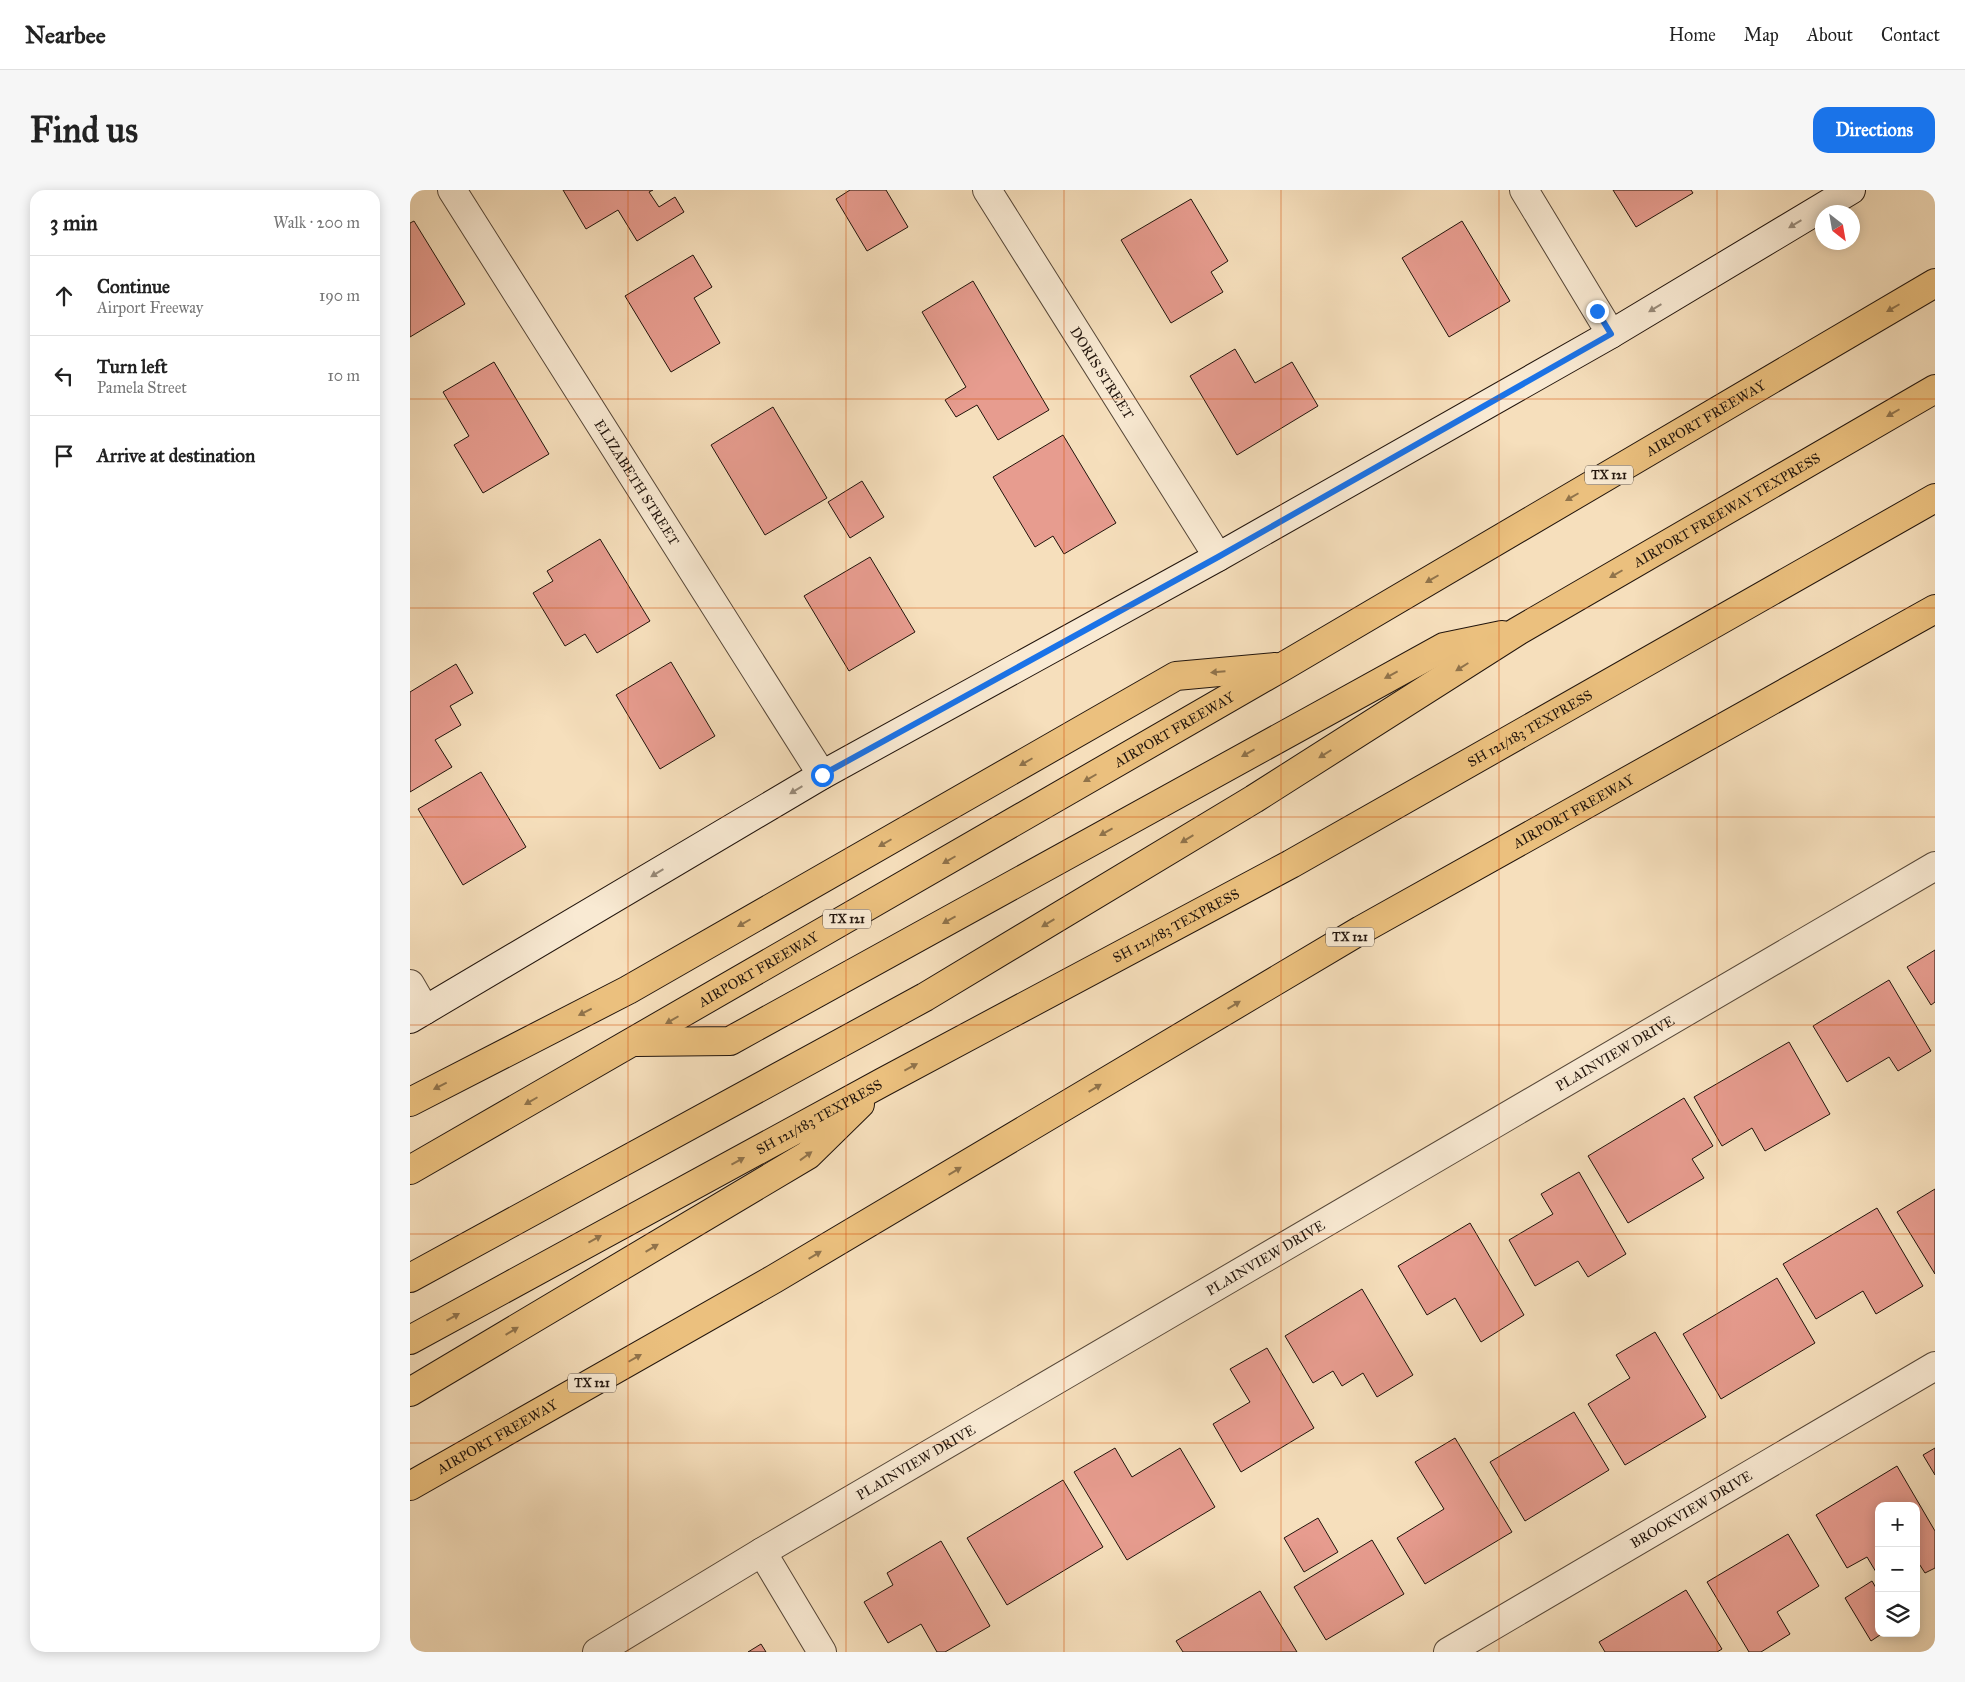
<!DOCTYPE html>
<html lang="en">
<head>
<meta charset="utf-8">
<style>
	body { margin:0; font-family:"IM FELL Great Primer",serif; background:#f6f6f6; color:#222 }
	.controls { position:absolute; right:15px; bottom:15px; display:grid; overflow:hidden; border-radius:10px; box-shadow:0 2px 12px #0003 }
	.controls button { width:45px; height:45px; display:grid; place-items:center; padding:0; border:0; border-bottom:1px solid #e0e0e0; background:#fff; color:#222; font:25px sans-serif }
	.compass { position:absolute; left:1405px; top:15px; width:45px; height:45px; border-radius:50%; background:#fff; box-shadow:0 2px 12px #0003; rotate:149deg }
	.stop { position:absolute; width:15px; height:15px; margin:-11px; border:4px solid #1a73e8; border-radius:50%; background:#fff }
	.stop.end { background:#1a73e8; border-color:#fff; box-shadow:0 1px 5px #0008 }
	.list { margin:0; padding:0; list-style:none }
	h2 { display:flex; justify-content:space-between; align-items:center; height:65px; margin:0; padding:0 20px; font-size:21px }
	h2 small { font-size:16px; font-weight:400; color:#767676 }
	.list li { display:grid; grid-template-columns:32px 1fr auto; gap:15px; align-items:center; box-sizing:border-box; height:80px; padding:0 20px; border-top:1px solid #e0e0e0 }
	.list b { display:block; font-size:19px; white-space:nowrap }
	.list p { margin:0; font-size:16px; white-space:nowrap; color:#767676 }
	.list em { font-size:16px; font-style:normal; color:#767676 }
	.icon { flex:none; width:28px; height:28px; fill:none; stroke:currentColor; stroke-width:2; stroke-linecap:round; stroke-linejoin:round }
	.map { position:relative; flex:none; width:1525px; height:1462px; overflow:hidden; border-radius:15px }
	header { display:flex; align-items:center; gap:30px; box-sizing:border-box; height:70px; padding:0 25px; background:#fff; border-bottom:1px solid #e0e0e0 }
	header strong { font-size:24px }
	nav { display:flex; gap:28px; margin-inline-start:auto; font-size:18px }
	.intro { display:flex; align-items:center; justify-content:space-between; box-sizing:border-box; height:120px; padding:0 30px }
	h1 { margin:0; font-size:35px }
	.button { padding:12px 22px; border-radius:15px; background:#1a73e8; color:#fff; font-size:18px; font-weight:700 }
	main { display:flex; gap:30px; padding:0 30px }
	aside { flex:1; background:#fff; border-radius:15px; box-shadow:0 2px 12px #0003 }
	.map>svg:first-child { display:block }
	.building { fill:#e79c8f; stroke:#21140c }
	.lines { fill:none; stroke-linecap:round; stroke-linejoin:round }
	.minor-casing { stroke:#564738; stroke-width:30 }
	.secondary-casing { stroke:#21140c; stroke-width:30 }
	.motorway-casing { stroke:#21140c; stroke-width:30 }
	.minor { stroke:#f9ead3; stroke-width:28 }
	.secondary { stroke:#f9ead3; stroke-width:28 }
	.motorway { stroke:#ebc07e; stroke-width:28 }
	.oneway { fill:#988a79 }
	.oneway2 { fill:#90734b }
	.route { stroke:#1a73e8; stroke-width:6 }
	.grid { fill:none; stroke:#d4520c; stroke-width:1; stroke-opacity:0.55 }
	.labels { text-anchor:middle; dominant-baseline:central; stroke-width:5; stroke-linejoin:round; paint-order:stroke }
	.shield { fill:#f9ead3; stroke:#625448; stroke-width:1 }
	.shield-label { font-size:12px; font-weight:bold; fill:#21140c }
	.street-label { font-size:14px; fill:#21140c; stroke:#f9ead3 }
</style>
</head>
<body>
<header>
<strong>Nearbee</strong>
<nav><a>Home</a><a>Map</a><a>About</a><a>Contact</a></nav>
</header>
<div class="intro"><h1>Find us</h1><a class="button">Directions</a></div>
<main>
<aside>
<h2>3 min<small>Walk · 200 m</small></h2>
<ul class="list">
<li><svg class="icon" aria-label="ahead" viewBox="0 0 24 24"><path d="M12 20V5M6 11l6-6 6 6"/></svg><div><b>Continue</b><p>Airport Freeway</p></div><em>190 m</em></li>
<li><svg class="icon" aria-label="left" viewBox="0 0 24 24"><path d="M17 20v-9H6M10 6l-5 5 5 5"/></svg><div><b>Turn left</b><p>Pamela Street</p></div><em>10 m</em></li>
<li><svg class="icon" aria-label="arrive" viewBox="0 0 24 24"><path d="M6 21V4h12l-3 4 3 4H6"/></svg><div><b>Arrive at destination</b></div></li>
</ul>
</aside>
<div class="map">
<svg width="1525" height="1462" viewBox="0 0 1525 1462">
	<rect width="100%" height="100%" fill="#f6dfbc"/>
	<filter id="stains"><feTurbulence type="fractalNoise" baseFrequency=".004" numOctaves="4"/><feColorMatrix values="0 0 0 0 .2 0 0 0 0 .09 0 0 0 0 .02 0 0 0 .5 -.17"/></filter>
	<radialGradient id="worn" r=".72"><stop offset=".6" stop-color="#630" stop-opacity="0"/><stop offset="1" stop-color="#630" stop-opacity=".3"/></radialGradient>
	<g class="building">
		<polygon points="153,0 243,0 239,2 249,17 265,7 274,22 227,51 208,20 176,39"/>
		<polygon points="440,0 476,0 498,37 457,61 426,9"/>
		<polygon points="1203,0 1281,0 1283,3 1226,37"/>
		<polygon points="781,9 818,71 801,82 813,102 761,133 711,50"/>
		<polygon points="4,31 55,114 0,147 0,33"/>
		<polygon points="1052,31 1100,111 1039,147 992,68"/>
		<polygon points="283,65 302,97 284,108 310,153 261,182 215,106"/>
		<polygon points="563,91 639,220 588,250 567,215 546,227 535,210 556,197 512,122"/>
		<polygon points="825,159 845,193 882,172 908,216 827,265 780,186"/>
		<polygon points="84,172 139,264 73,303 44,255 59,246 33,202"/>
		<polygon points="363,217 417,308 355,345 301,255"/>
		<polygon points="653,245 706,333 654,364 643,346 625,357 583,287"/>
		<polygon points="452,291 474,327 440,348 418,312"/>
		<polygon points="190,349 240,431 187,463 175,444 155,456 123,403 143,391 137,381"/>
		<polygon points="460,367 505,442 439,481 394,406"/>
		<polygon points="261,472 305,546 250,579 206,505"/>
		<polygon points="46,474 63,503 40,516 51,535 25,550 42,577 0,602 0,502"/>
		<polygon points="71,582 116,657 53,695 8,619"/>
		<polygon points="1525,760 1525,812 1521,815 1497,777"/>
		<polygon points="1479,790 1521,861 1488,881 1479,867 1437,892 1403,836"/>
		<polygon points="1379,852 1420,924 1355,961 1342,938 1312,956 1284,907"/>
		<polygon points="1274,908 1303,956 1282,969 1294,988 1218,1033 1178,966"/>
		<polygon points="1169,982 1216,1064 1178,1087 1168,1071 1125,1096 1099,1050 1143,1024 1131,1004"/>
		<polygon points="1525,999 1525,1084 1487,1022"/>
		<polygon points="1467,1018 1513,1096 1466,1124 1453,1101 1406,1129 1373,1074"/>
		<polygon points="1060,1033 1114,1125 1071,1152 1045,1108 1017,1125 988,1076"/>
		<polygon points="1367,1088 1405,1153 1311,1209 1273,1144"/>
		<polygon points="952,1099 1003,1185 967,1207 953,1183 932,1196 923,1181 903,1193 875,1146"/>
		<polygon points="1245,1142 1296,1227 1215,1275 1178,1214 1220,1188 1206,1165"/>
		<polygon points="857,1158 904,1238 831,1282 803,1234 840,1212 820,1179"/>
		<polygon points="1164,1222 1199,1280 1115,1331 1080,1272"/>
		<polygon points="1045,1248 1102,1342 1015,1394 987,1348 1034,1319 1005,1272"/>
		<polygon points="705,1258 722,1287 770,1258 805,1317 717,1370 664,1282"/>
		<polygon points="1525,1258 1525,1285 1513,1265"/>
		<polygon points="1487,1276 1525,1341 1525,1378 1515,1383 1506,1369 1506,1316 1469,1316 1469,1387 1457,1367 1437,1378 1406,1325"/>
		<polygon points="653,1290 693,1357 597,1415 557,1348"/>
		<polygon points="908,1328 928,1362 894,1382 874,1348"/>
		<polygon points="1378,1344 1409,1396 1367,1422 1380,1444 1351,1462 1339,1462 1297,1392"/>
		<polygon points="962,1350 994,1404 916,1450 884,1397"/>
		<polygon points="531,1351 580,1436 535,1462 527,1462 511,1434 478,1453 454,1412 483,1395 477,1383"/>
		<polygon points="1462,1391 1469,1403 1469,1443 1473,1443 1461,1451 1435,1408"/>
		<polygon points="1276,1400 1312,1459 1307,1462 1195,1462 1189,1452"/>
		<polygon points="850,1401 887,1462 773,1462 766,1451"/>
		<polygon points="351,1454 356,1462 338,1462"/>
	</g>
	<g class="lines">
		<g class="minor-casing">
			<g id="minor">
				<path id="s1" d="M42 0 412 585"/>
				<path id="s2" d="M577 0 808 367"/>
				<polyline points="1114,0 1201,144"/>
				<polyline points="0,794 15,820"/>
				<polyline points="352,1362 412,1462"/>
				<path id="s3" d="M187 1462 352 1362 1525 676"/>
				<path id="s4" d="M1038 1462 1525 1176"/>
			</g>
		</g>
		<g class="secondary-casing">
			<polyline id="secondary" points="0,829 412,585 808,367 1201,144 1441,0"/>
		</g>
		<g class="motorway-casing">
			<g id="motorway">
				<polyline points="226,852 320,851 1034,457 1092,445"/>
				<polyline points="0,912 218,800 766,486 865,477"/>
				<path id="s5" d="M0 980 874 476 1525 93"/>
				<path id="s6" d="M0 1088 515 807 844 609 1108 441 1525 199"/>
				<path id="s7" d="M0 1150 473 892 881 674 1525 308"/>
				<polyline points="0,1202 398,965 450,914"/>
				<path id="s8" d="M0 1296 364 1089 951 740 1525 419"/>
			</g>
		</g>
		<use href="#minor" class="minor"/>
		<use href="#secondary" class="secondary"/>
		<use href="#motorway" class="motorway"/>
	</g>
	<defs><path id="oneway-solid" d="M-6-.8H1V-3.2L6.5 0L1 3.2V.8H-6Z" transform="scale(1.25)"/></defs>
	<g class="oneway">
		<use href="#oneway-solid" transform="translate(1385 34) rotate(149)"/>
		<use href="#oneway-solid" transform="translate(1245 118) rotate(149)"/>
		<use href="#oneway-solid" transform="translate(386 600) rotate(149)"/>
		<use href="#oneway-solid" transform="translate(247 683) rotate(149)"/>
	</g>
	<g class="oneway2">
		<use href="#oneway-solid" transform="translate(1483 118) rotate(150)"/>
		<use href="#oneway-solid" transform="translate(1483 223) rotate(150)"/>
		<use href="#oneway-solid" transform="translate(1162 307) rotate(150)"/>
		<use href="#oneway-solid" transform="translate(1206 384) rotate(150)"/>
		<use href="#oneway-solid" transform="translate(1022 389) rotate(150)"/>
		<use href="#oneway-solid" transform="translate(1052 477) rotate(148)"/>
		<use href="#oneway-solid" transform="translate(808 482) rotate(175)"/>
		<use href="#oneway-solid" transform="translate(981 485) rotate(152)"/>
		<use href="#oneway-solid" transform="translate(838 563) rotate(151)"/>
		<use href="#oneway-solid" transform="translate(915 564) rotate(148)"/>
		<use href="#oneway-solid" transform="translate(616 572) rotate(150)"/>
		<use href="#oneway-solid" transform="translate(680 588) rotate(150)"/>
		<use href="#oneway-solid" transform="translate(696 642) rotate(151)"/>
		<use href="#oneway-solid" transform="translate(777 649) rotate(149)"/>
		<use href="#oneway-solid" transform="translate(475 653) rotate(150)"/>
		<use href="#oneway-solid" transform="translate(539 670) rotate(150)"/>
		<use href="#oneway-solid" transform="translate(539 730) rotate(151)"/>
		<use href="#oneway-solid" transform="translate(334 733) rotate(150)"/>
		<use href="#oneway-solid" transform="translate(638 733) rotate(149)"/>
		<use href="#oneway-solid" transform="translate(824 815) rotate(-31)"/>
		<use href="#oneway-solid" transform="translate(175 822) rotate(153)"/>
		<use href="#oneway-solid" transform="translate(262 830) rotate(150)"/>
		<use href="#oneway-solid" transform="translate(501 877) rotate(-28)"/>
		<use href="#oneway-solid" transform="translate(30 896) rotate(153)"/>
		<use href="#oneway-solid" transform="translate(685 898) rotate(-31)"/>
		<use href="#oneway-solid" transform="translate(121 911) rotate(150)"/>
		<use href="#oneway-solid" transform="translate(396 966) rotate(-36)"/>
		<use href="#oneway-solid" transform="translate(328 971) rotate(-29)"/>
		<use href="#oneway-solid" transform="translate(545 981) rotate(-31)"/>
		<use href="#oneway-solid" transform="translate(185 1049) rotate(-29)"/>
		<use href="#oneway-solid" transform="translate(242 1058) rotate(-31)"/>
		<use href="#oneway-solid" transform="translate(405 1065) rotate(-31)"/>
		<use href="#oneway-solid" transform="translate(43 1127) rotate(-29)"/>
		<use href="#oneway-solid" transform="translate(102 1141) rotate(-31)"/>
		<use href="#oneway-solid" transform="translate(225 1168) rotate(-30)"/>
	</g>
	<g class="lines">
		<polyline class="route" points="412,585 808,367 1201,144 1187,121"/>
	</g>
	<path class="grid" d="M218 0V1462M436 0V1462M654 0V1462M871 0V1462M1089 0V1462M1307 0V1462M0 209H1525M0 418H1525M0 627H1525M0 835H1525M0 1044H1525M0 1253H1525"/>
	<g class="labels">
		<g class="shield">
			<rect x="1175" y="275.5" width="48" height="19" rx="4"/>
			<rect x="413" y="719.5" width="48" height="19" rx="4"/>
			<rect x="916" y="737.5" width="48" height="19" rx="4"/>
			<rect x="158" y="1183.5" width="48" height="19" rx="4"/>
		</g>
		<g class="shield-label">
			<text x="1199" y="285">TX 121</text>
			<text x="437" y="729">TX 121</text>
			<text x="940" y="747">TX 121</text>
			<text x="182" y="1193">TX 121</text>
		</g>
		<g class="street-label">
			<text stroke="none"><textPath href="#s2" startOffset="216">DORIS STREET</textPath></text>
			<text stroke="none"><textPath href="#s5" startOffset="1498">AIRPORT FREEWAY</textPath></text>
			<text stroke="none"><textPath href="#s1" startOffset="346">ELIZABETH STREET</textPath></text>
			<text stroke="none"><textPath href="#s6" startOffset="1525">AIRPORT FREEWAY TEXPRESS</textPath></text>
			<text stroke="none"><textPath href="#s7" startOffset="1276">SH 121/183 TEXPRESS</textPath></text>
			<text stroke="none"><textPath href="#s5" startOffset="882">AIRPORT FREEWAY</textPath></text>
			<text stroke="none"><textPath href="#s8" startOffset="1345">AIRPORT FREEWAY</textPath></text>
			<text stroke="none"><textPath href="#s7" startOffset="871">SH 121/183 TEXPRESS</textPath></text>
			<text stroke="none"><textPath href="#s5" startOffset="402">AIRPORT FREEWAY</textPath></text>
			<text stroke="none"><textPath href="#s3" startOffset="1181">PLAINVIEW DRIVE</textPath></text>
			<text stroke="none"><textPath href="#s7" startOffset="466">SH 121/183 TEXPRESS</textPath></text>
			<text stroke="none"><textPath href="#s3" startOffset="776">PLAINVIEW DRIVE</textPath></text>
			<text stroke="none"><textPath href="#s8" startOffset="100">AIRPORT FREEWAY</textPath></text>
			<text stroke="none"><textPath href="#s3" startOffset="371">PLAINVIEW DRIVE</textPath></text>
			<text stroke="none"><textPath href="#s4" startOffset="282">BROOKVIEW DRIVE</textPath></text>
		</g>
	</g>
	<rect width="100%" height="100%" filter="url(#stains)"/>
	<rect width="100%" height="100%" fill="url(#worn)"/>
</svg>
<div class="controls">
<button>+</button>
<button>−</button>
<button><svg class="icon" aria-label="layers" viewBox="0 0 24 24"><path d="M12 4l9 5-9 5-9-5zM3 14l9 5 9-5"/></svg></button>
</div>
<svg class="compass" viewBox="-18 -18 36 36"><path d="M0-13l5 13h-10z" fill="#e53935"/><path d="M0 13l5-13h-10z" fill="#767676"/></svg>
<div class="stop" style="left:412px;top:585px"></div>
<div class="stop end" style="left:1187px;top:121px"></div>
</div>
</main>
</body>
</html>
